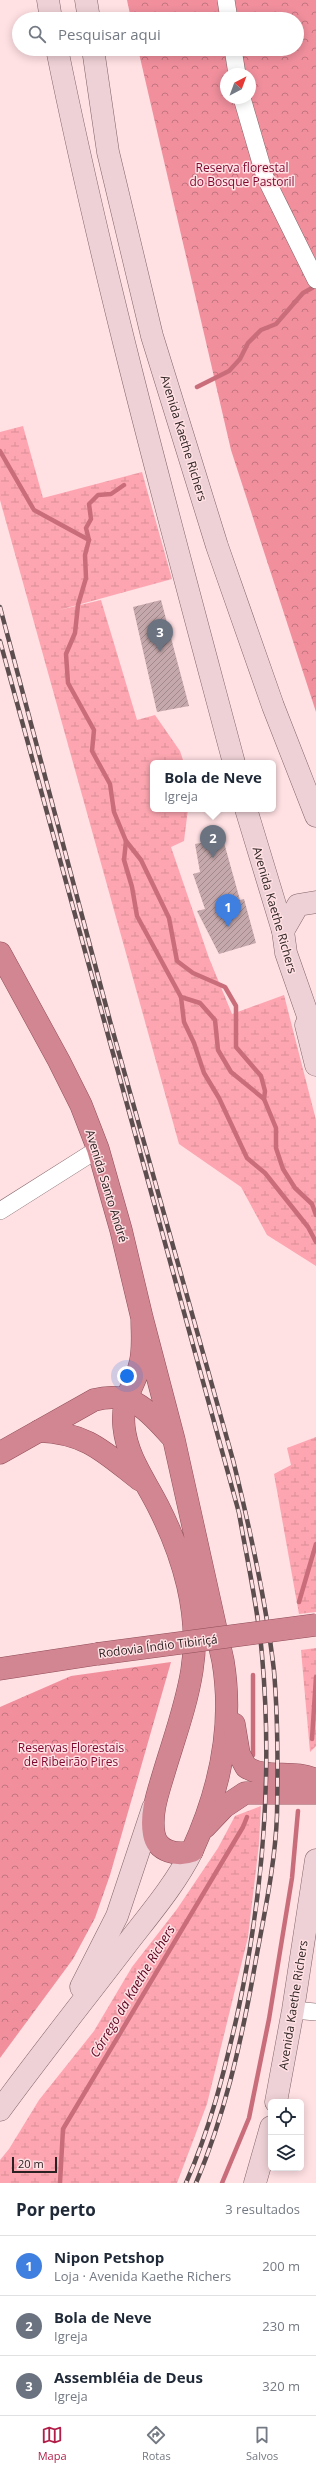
<!DOCTYPE html>
<html lang="pt">
<head>
<meta charset="utf-8">
<style>
	body { margin:0; font-family:"Open Sans",sans-serif; background:#f2f2f3; color:#1f2937 }
	.controls { position:absolute; right:12px; bottom:12px; display:grid; overflow:hidden; border-radius:6px; box-shadow:0 2px 10px #0003 }
	.controls button { width:36px; height:36px; display:grid; place-items:center; padding:0; border:0; border-bottom:1px solid #e0e1e3; background:#fff; color:#1f2937; font:20px sans-serif }
	.compass { position:absolute; left:220px; top:68px; width:36px; height:36px; border-radius:50%; background:#fff; box-shadow:0 2px 10px #0003; rotate:41deg }
	.scale { position:absolute; left:12px; bottom:10px; width:45px; box-sizing:border-box; padding-left:4px; border:2px solid #2c2122; border-top:0; font-size:11px; line-height:14px; white-space:nowrap; color:#2c2122; -webkit-text-stroke:3px #ffe0e3; paint-order:stroke }
	.you { position:absolute; left:127px; top:1376px; width:14px; height:14px; margin:-10px; border:3px solid #fff; border-radius:50%; background:#1a73e8; box-shadow:0 0 0 6px #1a73e833 }
	.badge { display:grid; place-items:center; width:26px; height:26px; border-radius:50%; background:#b11f49; color:#fff; font-size:13px; font-weight:700 }
	.pin { position:absolute; translate:-50% -33px; filter:drop-shadow(0 1px 2px #0008) }
	.pin::after { content:''; position:absolute; top:21px; width:14px; height:12px; background:inherit; clip-path:polygon(0 0,100% 0,50% 100%) }
	.popup { position:absolute; left:150px; top:760px; width:126px; height:52px; box-sizing:border-box; display:grid; place-content:center; border-radius:6px; background:#fff; filter:drop-shadow(0 1px 3px #0005); font-size:13px; white-space:nowrap; color:#747a83 }
	.popup b { font-size:15px; color:#1f2937 }
	.popup::after { content:''; position:absolute; left:50%; top:100%; margin-left:-8px; border:8px solid transparent; border-top-color:#fff }
	.list { margin:0; padding:0; list-style:none }
	h2 { display:flex; justify-content:space-between; align-items:center; height:52px; margin:0; padding:0 16px; font-size:17px }
	h2 small { font-size:13px; font-weight:400; color:#747a83 }
	.list li { display:grid; grid-template-columns:26px 1fr auto; gap:12px; align-items:center; box-sizing:border-box; height:60px; padding:0 16px; border-top:1px solid #e0e1e3 }
	.list b { display:block; font-size:15px; white-space:nowrap }
	.list p { margin:0; font-size:13px; white-space:nowrap; color:#747a83 }
	.list em { font-size:13px; font-style:normal; color:#747a83 }
	.icon { flex:none; width:22px; height:22px; fill:none; stroke:currentColor; stroke-width:2; stroke-linecap:round; stroke-linejoin:round }
	.map { position:relative; flex:none; width:316px; height:2183px; overflow:hidden }
	.search { position:absolute; background:#fff; box-shadow:0 2px 10px #0003; left:12px; right:12px; top:12px; height:44px; display:flex; align-items:center; gap:10px; box-sizing:border-box; padding:0 14px; border-radius:22px; color:#747a83; font-size:15px }
	.sheet { height:232px; background:#fff }
	nav { display:flex; justify-content:space-around; align-items:center; box-sizing:border-box; height:56px; border-top:1px solid #e0e1e3; background:#fff; font-size:11px; color:#747a83 }
	nav a { display:grid; justify-items:center; gap:2px }
	nav .on { color:#b11f49 }
	.map>svg:first-child { display:block }
	.forest { fill:url(#forest-crowns); fill-rule:evenodd }
	.wetland { fill:url(#wetland-marsh) }
	.lines { fill:none; stroke-linecap:round; stroke-linejoin:round }
	.stream { stroke:#ca6d7b; stroke-width:4.5 }
	.building { fill:url(#building-hatch) }
	.minor-casing { stroke:#806568; stroke-width:18 }
	.secondary-casing { stroke:#806568; stroke-width:23 }
	.trunk-casing { stroke:#904e59; stroke-width:23 }
	.minor { stroke:#fff; stroke-width:17 }
	.secondary { stroke:#eed1d6; stroke-width:22 }
	.trunk { stroke:#d28692; stroke-width:22 }
	.rail-casing { stroke:#5c4d4e; stroke-width:4.5 }
	.rail { stroke:#ffe0e3; stroke-width:3; stroke-dasharray:9; stroke-linecap:butt }
	.trunk-bridge-casing { stroke:#904e59; stroke-width:23; stroke-linecap:butt }
	.trunk-bridge { stroke:#d28692; stroke-width:22 }
	.labels { text-anchor:middle; dominant-baseline:central; stroke-width:3; stroke-linejoin:round; paint-order:stroke }
	.park-label { font-size:12px; fill:#7f072f; stroke:#ffe0e3 }
	.street-label { font-size:12px; fill:#2c2122; stroke:#ffe0e3 }
	.water-label { font-size:13px; font-style:italic; fill:#5b021f; stroke:#ffe0e3 }
</style>
</head>
<body>
<div class="map">
<svg width="316" height="2183" viewBox="0 0 316 2183">
	<defs>
		<pattern id="forest-crowns" width="20" height="18" patternUnits="userSpaceOnUse"><rect width="20" height="18" fill="#f18f9d"/><path d="M2 6a3 3 0 1 1 6 0M12 15a3 3 0 1 1 6 0" fill="none" stroke="#c37480"/></pattern>
		<pattern id="wetland-marsh" width="20" height="14" patternUnits="userSpaceOnUse"><rect width="20" height="14" fill="#fda6b1"/><path d="M1 5h8M5 5V1M11 12h8M15 12V8" fill="none" stroke="#d98f98"/></pattern>
		<pattern id="building-hatch" width="6" height="6" patternUnits="userSpaceOnUse"><rect width="6" height="6" fill="#c5a8ab"/><path d="M-1 1l2-2M0 6l6-6M5 7l2-2" fill="none" stroke="#a0888b"/></pattern>
	</defs>
	<rect width="100%" height="100%" fill="#ffe0e3"/>
	<g class="forest">
		<path d="M127 0H316V712L231 450 138 49H297V19H131ZM226 74H250V98H226Z"/>
		<polygon points="171,1662 110,1875 95,1918 73,1959 0,2058 0,1707 71,1676"/>
	</g>
	<g class="wetland">
		<polygon points="23,426 43,498 142,472 172,579 59,610 101,600 137,720 155,715 180,751 184,763 153,763 153,809 188,809 184,841 171,847 209,958 232,1014 284,995 316,1120 316,1266 267,1235 241,1187 179,1144 0,500 0,432"/>
		<polygon points="316,1437 316,1612 299,1614 274,1474 291,1465 287,1448"/>
		<polygon points="316,1648 316,1746 310,1752 301,1650"/>
		<polygon points="261,1806 259,1844 248,1937 207,2104 177,2183 0,2183 0,2160 9,2149 39,2100 94,2031 132,1967 177,1909 218,1848 235,1816"/>
	</g>
	<g class="lines">
		<g class="stream">
			<polyline points="197,387 229,371 240,359 248,343 261,330 276,324 303,293 312,288"/>
			<polyline points="0,451 34,510 89,540"/>
			<polyline points="124,485 111,494 98,495 89,504 91,519 86,528 89,540 85,555 86,578 78,605 75,633 66,654 68,683 94,730 92,751 110,784 114,812 126,841 124,860 132,887 137,916 181,997 184,1022 194,1043 204,1073 219,1098 247,1158 265,1173 308,1227 316,1242"/>
			<polyline points="126,841 141,860 169,918 177,961 193,973 225,987 236,1006 236,1047 261,1076 265,1091 264,1099"/>
			<polyline points="181,997 200,1003 215,1020 218,1050 231,1072 264,1099 276,1128 276,1148 283,1169 295,1188 312,1204 316,1215"/>
			<polyline points="299,1602 316,1544"/>
			<polyline points="253,1675 253,1755"/>
			<polyline points="312,1739 316,1677"/>
			<polyline points="60,2183 63,2129 243,1827 247,1817"/>
			<polyline points="222,2183 249,2118 269,2019 292,1878 298,1811"/>
		</g>
	</g>
	<g class="building">
		<polygon points="161,600 189,706 157,712 133,607"/>
		<polygon points="223,839 240,900 244,899 256,943 219,954 197,911 205,909 193,874 200,872 195,844"/>
	</g>
	<g class="lines">
		<g class="minor-casing">
			<g id="minor">
				<polyline points="226,0 229,19"/>
				<polyline points="233,49 237,74"/>
				<polyline points="242,98 265,177 316,280"/>
				<polyline points="0,1211 98,1149"/>
				<polyline points="293,2010 316,2012"/>
			</g>
		</g>
		<g class="secondary-casing">
			<g id="secondary">
				<polyline points="48,0 51,19"/>
				<polyline points="86,0 89,19"/>
				<path d="M57 49C106 289 171 526 234 763"/>
				<polyline points="93,49 108,152 152,336 217,546 273,706 316,816"/>
				<polyline points="246,809 283,931 286,953 316,1039"/>
				<polyline points="283,931 298,905 316,902"/>
				<polyline points="306,1025 316,1065"/>
				<polyline points="81,1987 117,1916 153,1808"/>
				<polyline points="276,2102 293,2010 316,1860"/>
				<path d="M0 2110C41 2054 84 2000 126 1945 149 1915 175 1885 192 1851"/>
				<polyline points="255,2183 271,2127"/>
			</g>
		</g>
		<g class="trunk-casing">
			<g id="trunk">
				<path d="M0 953 59 1061 81 1105 98 1149 121 1230 142 1318 174 1440 223 1661C234 1727 220 1790 192 1851 178 1856 157 1852 154 1834 150 1812 159 1790 165 1769 175 1736 187 1703 192 1670 201 1614 183 1555 158 1506 145 1480 127 1457 124 1427 121 1397 134 1389 140 1364 144 1349 142 1333 142 1318"/>
				<path d="M39 1431C87 1433 104 1452 140 1480"/>
				<path d="M0 1453 94 1400C133 1390 148 1411 172 1437"/>
				<polyline points="0,1669 97,1654"/>
				<path d="M234 1724 239 1754 246 1767C266 1780 294 1769 316 1780"/>
				<polyline points="205,1827 224,1807 245,1793 316,1793"/>
			</g>
		</g>
		<use href="#minor" class="minor"/>
		<use href="#secondary" class="secondary"/>
		<use href="#trunk" class="trunk"/>
		<g class="rail-casing">
			<g id="rail">
				<path d="M0 607 110 1021 233 1460C250 1529 266 1600 274 1671 278 1718 278 1768 277 1815 275 1869 262 1924 253 1976 240 2047 224 2117 196 2183"/>
				<path d="M0 641 239 1513C247 1560 258 1607 262 1655 273 1778 263 1896 237 2016 224 2073 210 2129 186 2183"/>
			</g>
		</g>
		<use href="#rail" class="rail"/>
		<g class="trunk-bridge-casing">
			<polyline id="trunk-bridge" points="97,1654 316,1625"/>
		</g>
		<use href="#trunk-bridge" class="trunk-bridge"/>
	</g>
	<g class="labels">
		<g class="park-label">
			<text x="242" y="167">Reserva florestal<tspan x="242" dy="14">do Bosque Pastoril</tspan></text>
			<text x="71" y="1747">Reservas Florestais<tspan x="71" dy="14">de Ribeirão Pires</tspan></text>
		</g>
		<g class="street-label">
			<text transform="translate(184 438) rotate(73)">Avenida Kaethe Richers</text>
			<text transform="translate(275 910) rotate(74)">Avenida Kaethe Richers</text>
			<text transform="translate(107 1186) rotate(73)">Avenida Santo André</text>
			<text transform="translate(158 1646) rotate(-7)">Rodovia Índio Tibiriçá</text>
			<text transform="translate(293 2005) rotate(-81)">Avenida Kaethe Richers</text>
		</g>
		<g class="water-label">
			<text transform="translate(132 1991) rotate(-59)">Córrego da Kaethe Richers</text>
		</g>
	</g>
</svg>
<div class="controls">
<button><svg class="icon" aria-label="locate" viewBox="0 0 24 24"><circle cx="12" cy="12" r="6"/><path d="M12 2v4M12 18v4M2 12h4M18 12h4"/></svg></button>
<button><svg class="icon" aria-label="layers" viewBox="0 0 24 24"><path d="M12 4l9 5-9 5-9-5zM3 14l9 5 9-5"/></svg></button>
</div>
<svg class="compass" viewBox="-18 -18 36 36"><path d="M0-13l5 13h-10z" fill="#e53935"/><path d="M0 13l5-13h-10z" fill="#747a83"/></svg>
<div class="scale">20 m</div>
<div class="you"></div>
<div class="pin badge" style="left:228px;top:927px;background:#3f7fe0">1</div>
<div class="pin badge" style="left:213px;top:858px;background:#6b7280">2</div>
<div class="popup"><b>Bola de Neve</b>Igreja</div>
<div class="pin badge" style="left:160px;top:652px;background:#6b7280">3</div>
<div class="search"><svg class="icon" aria-label="search" viewBox="0 0 24 24"><circle cx="10" cy="10" r="6"/><path d="M15 15l6 6"/></svg>Pesquisar aqui</div>
</div>
<section class="sheet">
<h2>Por perto<small>3 resultados</small></h2>
<ul class="list">
<li><span class="badge" style="background:#3f7fe0">1</span><div><b>Nipon Petshop</b><p>Loja · Avenida Kaethe Richers</p></div><em>200 m</em></li>
<li><span class="badge" style="background:#6b7280">2</span><div><b>Bola de Neve</b><p>Igreja</p></div><em>230 m</em></li>
<li><span class="badge" style="background:#6b7280">3</span><div><b>Assembléia de Deus</b><p>Igreja</p></div><em>320 m</em></li>
</ul>
</section>
<nav>
<a class="on"><svg class="icon" aria-label="map" viewBox="0 0 24 24"><path d="M3 6l6-2 6 2 6-2v14l-6 2-6-2-6 2zM9 4v14M15 6v14"/></svg>Mapa</a>
<a><svg class="icon" aria-label="directions" viewBox="0 0 24 24"><path d="M12 3l9 9-9 9-9-9zM9 14v-3h6M13 9l2 2-2 2"/></svg>Rotas</a>
<a><svg class="icon" aria-label="saved" viewBox="0 0 24 24"><path d="M7 4h10v16l-5-4-5 4z"/></svg>Salvos</a>
</nav>
</body>
</html>
